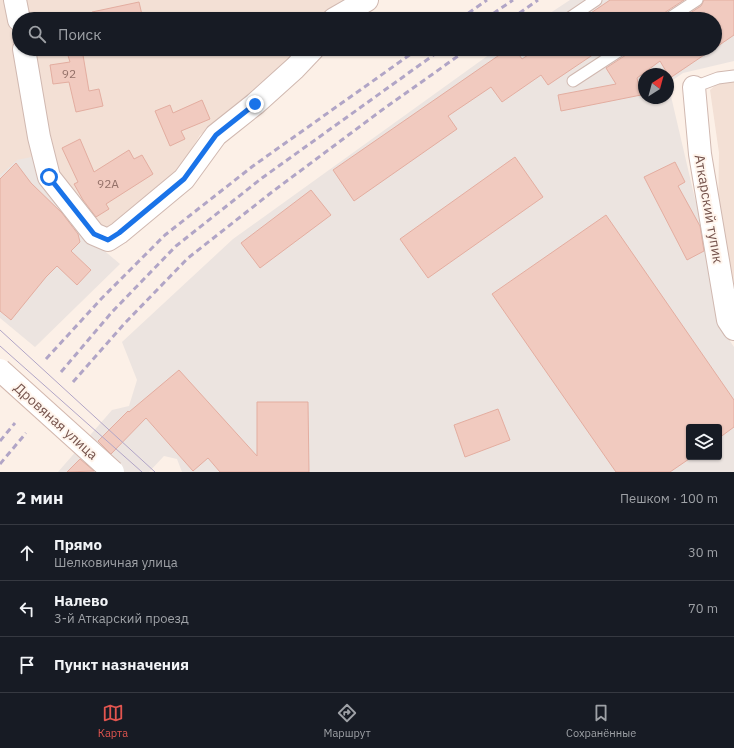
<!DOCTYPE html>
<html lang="ru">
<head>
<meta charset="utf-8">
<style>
	body { margin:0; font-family:"IBM Plex Sans",sans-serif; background:#20242c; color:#f1f3f6 }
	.controls { position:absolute; right:12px; bottom:12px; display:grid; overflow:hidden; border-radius:4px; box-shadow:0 1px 3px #0004 }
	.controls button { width:36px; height:36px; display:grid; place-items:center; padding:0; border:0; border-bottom:1px solid #363941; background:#171b24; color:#f1f3f6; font:20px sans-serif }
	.compass { position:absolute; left:638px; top:68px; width:36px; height:36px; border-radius:50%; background:#171b24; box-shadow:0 1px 3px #0004; rotate:36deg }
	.stop { position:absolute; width:12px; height:12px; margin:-9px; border:3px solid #1a73e8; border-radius:50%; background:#fff }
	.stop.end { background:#1a73e8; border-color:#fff; box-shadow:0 1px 4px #0008 }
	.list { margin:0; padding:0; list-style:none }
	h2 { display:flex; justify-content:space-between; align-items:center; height:52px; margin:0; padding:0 16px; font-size:17px }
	h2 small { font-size:13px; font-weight:400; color:#9ea1a6 }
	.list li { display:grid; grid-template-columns:26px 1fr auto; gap:12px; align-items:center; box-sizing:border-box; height:56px; padding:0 16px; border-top:1px solid #363941 }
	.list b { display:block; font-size:15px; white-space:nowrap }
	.list p { margin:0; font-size:13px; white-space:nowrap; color:#9ea1a6 }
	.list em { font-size:13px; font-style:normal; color:#9ea1a6 }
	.icon { flex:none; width:22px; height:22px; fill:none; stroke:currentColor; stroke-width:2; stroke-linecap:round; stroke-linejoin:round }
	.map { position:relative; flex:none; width:734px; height:472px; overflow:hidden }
	.search { position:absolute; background:#171b24; box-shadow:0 1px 3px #0004; left:12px; right:12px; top:12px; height:44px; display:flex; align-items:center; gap:10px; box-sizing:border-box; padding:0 14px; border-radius:22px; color:#9ea1a6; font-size:15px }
	.sheet { height:220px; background:#171b24 }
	nav { display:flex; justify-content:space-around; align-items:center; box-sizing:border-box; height:56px; border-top:1px solid #363941; background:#171b24; font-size:11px; color:#9ea1a6 }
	nav a { display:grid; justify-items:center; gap:2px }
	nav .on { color:#e2554f }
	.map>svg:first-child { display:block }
	.residential { fill:#f3e0d5 }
	.industrial { fill:#ece4e0; fill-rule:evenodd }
	.building { fill:#f1cabf; stroke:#e3ada0 }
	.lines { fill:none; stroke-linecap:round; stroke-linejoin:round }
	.service-casing { stroke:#d0b8b0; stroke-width:13 }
	.minor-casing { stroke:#d0b8b0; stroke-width:24 }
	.service { stroke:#fff; stroke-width:11 }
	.minor { stroke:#fff; stroke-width:22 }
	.tram { stroke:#b1a5c6; stroke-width:1 }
	.rail { stroke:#b1a5c6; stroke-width:3; stroke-dasharray:6 4; stroke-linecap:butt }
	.secondary-bridge-casing { stroke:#d2b7ad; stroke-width:24; stroke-linecap:butt }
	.secondary-bridge { stroke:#fff; stroke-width:22 }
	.route { stroke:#1a73e8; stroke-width:5 }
	.labels { text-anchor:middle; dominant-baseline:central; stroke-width:4; stroke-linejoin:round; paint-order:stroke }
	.number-label { font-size:12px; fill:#947169 }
	.street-label { font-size:14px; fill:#75534c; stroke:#fff5ed }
</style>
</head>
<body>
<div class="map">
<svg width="734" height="472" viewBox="0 0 734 472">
	<rect width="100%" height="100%" fill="#fcf0e7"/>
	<g class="residential">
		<polygon points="0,0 5,0 36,156 0,175"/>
		<polygon points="26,0 358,0 329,19 30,19"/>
		<polygon points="35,49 306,49 251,99 200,135 178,172 114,230 96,229 57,173"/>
		<polygon points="734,82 734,309 718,217 719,153 710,90 717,84"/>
	</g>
	<g class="industrial">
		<path d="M570 0H734V61L683 73 670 82V92L695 199 712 248 722 329 734 347V472H182L177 459 164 456 149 472H58L112 410 129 406 137 380 122 342 233 239 497 49H715V19H541ZM644 74H668V98H644ZM689 427H719V457H689Z"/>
		<polygon points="36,156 89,238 120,264 35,347 0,318 0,175 17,160"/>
	</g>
	<g class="building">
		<polygon points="610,0 684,0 664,13 661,19 582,19"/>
		<polygon points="704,0 734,0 734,35 715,48 715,19 681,19 701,6"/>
		<polygon points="139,2 143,19 93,19 92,12"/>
		<polygon points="66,49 82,49 89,91 99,89 103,106 76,112 69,82 53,84 50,65 70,62"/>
		<polygon points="508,49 515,49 522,59 537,49 609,49 599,56 597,52 548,85 541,75 502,102 491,87 448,116 457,129 354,201 333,170"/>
		<polygon points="629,49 713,49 670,78 660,61 637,78 641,95 561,111 558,95 616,84 606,68 626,55"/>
		<polygon points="202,100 210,119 181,131 185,139 170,146 155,111 170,105 173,113"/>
		<polygon points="80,139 94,172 129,150 134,159 142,155 153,174 106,204 109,209 96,217 83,200 74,184 78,182 62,148"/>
		<polygon points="515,157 543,197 428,278 400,239"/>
		<polygon points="675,162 685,182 678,186 700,226 704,251 687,260 644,177"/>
		<polygon points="16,163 31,183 62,213 78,234 80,242 71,251 91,270 77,285 57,266 46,277 11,320 0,311 0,179"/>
		<polygon points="311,190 331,215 260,268 241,243"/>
		<polygon points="606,215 734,400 734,427 719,438 719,427 689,427 689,459 670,472 616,472 492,294"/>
		<polygon points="179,370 257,456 257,402 308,402 309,472 220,472 208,458 193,471 146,418 111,454 98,441 128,411 129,412"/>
		<polygon points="498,409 510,440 465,457 454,425"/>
		<polygon points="80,459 94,471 67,472"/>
	</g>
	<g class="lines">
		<g class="service-casing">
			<g id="service">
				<polyline points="568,19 596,0"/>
				<polyline points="668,19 697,0"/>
				<polyline points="573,81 622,49"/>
				<polyline points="694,87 718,78 734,76"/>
			</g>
		</g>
		<g class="minor-casing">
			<g id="minor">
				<polyline points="15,0 19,20"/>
				<polyline points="334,19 367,0"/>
				<polyline points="24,49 39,137 49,177 94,234 108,240 119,233 184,179 216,135 255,104 295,68 313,49"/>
				<polyline points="694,87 700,154 728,320 734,329"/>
			</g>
		</g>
		<use href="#service" class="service"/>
		<use href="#minor" class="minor"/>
		<g class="tram">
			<polyline points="0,330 155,472"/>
			<polyline points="0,346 142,472"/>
		</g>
		<g class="rail">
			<polyline points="460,19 487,0"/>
			<polyline points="485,19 513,0"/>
			<polyline points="511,19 538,0"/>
			<polyline points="46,359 102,298 165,235 253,166 418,49"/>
			<polyline points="61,372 112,312 176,246 262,178 442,49"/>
			<polyline points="73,382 124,324 188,258 272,192 382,110 468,49"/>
			<polyline points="0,441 15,423"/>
			<polyline points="0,464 26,433"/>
		</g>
		<g class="secondary-bridge-casing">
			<polyline id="secondary-bridge" points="0,370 113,472"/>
		</g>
		<use href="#secondary-bridge" class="secondary-bridge"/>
	</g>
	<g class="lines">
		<polyline class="route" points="49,177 94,234 108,240 119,233 184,179 216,135 255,104"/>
	</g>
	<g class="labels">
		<g class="number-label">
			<text x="69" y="73">92</text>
			<text x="108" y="183">92А</text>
		</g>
		<g class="street-label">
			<text transform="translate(709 209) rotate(80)">Аткарский тупик</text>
			<text transform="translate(56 421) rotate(42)">Дровяная улица</text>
		</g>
	</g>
</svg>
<div class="controls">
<button><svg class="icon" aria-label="layers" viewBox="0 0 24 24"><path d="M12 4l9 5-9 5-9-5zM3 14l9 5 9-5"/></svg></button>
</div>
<svg class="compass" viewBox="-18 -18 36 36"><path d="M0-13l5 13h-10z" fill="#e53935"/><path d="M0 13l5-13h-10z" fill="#9ea1a6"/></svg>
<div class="stop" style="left:49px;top:177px"></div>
<div class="stop end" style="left:255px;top:104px"></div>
<div class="search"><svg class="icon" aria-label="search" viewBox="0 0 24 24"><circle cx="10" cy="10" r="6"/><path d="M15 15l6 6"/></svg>Поиск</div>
</div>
<section class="sheet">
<h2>2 мин<small>Пешком · 100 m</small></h2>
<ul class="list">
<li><svg class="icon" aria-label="ahead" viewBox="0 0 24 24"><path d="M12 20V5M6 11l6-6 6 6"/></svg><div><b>Прямо</b><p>Шелковичная улица</p></div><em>30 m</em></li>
<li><svg class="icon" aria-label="left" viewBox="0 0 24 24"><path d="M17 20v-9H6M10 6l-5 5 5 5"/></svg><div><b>Налево</b><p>3-й Аткарский проезд</p></div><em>70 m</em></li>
<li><svg class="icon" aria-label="arrive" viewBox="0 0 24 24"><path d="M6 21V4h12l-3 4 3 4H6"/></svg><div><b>Пункт назначения</b></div></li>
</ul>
</section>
<nav>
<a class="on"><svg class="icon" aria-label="map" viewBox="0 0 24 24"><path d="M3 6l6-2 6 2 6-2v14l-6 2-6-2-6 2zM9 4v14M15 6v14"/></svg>Карта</a>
<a><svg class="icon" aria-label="directions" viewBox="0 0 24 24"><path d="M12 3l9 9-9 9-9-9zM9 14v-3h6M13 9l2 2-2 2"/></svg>Маршрут</a>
<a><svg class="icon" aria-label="saved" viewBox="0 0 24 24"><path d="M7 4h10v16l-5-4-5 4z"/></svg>Сохранённые</a>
</nav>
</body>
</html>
